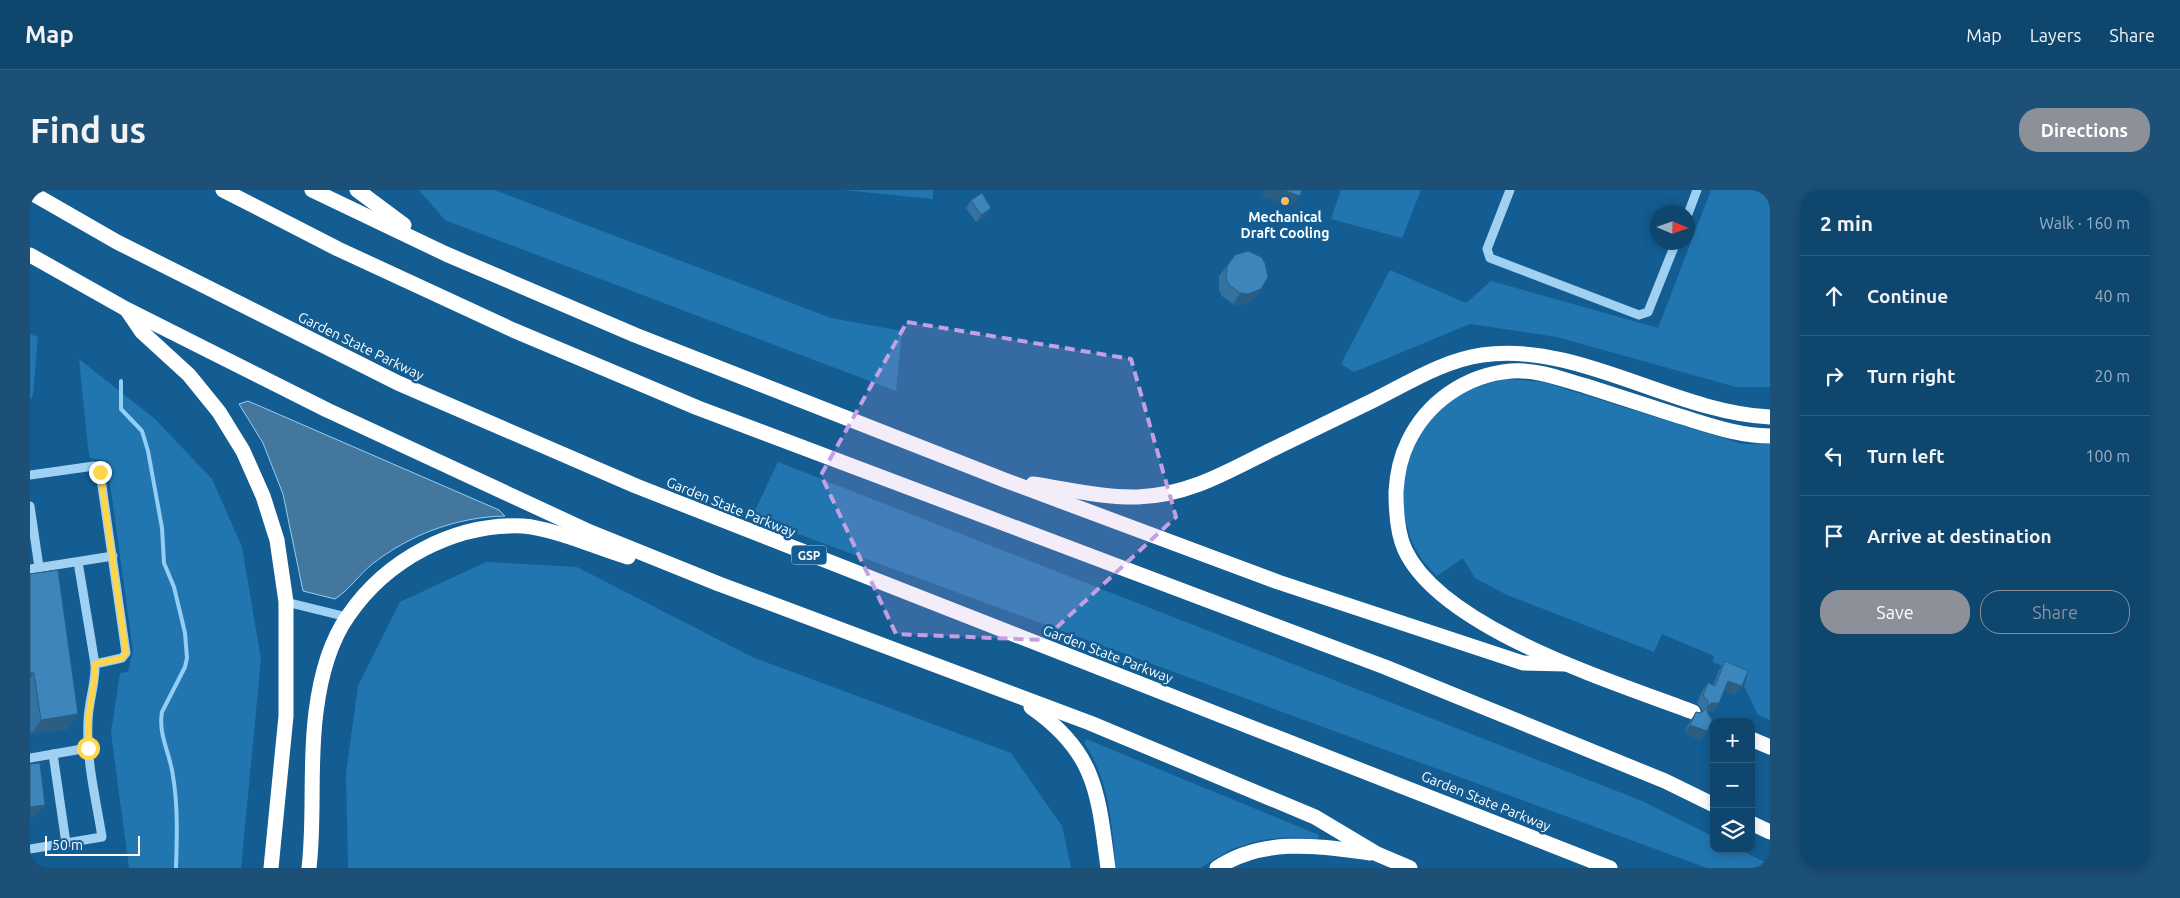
<!DOCTYPE html>
<html lang="en">
<head>
<meta charset="utf-8">
<style>
	body { margin:0; font-family:Ubuntu,sans-serif; background:#1c5076; color:#f1f3f6 }
	.controls { position:absolute; right:15px; bottom:15px; display:grid; overflow:hidden; border-radius:10px; box-shadow:0 2px 12px #0003 }
	.controls button { width:45px; height:45px; display:grid; place-items:center; padding:0; border:0; border-bottom:1px solid #2e5e81; background:#0e466e; color:#f1f3f6; font:25px sans-serif }
	.compass { position:absolute; left:1620px; top:15px; width:45px; height:45px; border-radius:50%; background:#0e466e; box-shadow:0 2px 12px #0003; rotate:92deg }
	.scale { position:absolute; left:15px; bottom:12px; width:95px; box-sizing:border-box; padding-left:5px; border:2px solid #fff; border-top:0; font-size:14px; line-height:18px; white-space:nowrap; color:#fff; -webkit-text-stroke:4px #135d93; paint-order:stroke }
	.stop { position:absolute; width:15px; height:15px; margin:-11px; border:4px solid #ffd54a; border-radius:50%; background:#fff }
	.stop.end { background:#ffd54a; border-color:#fff; box-shadow:0 1px 5px #0008 }
	.list { margin:0; padding:0; list-style:none }
	h2 { display:flex; justify-content:space-between; align-items:center; height:65px; margin:0; padding:0 20px; font-size:21px }
	h2 small { font-size:16px; font-weight:400; color:#9bb1c2 }
	.list li { display:grid; grid-template-columns:32px 1fr auto; gap:15px; align-items:center; box-sizing:border-box; height:80px; padding:0 20px; border-top:1px solid #2e5e81 }
	.list b { display:block; font-size:19px; white-space:nowrap }
	.list em { font-size:16px; font-style:normal; color:#9bb1c2 }
	.actions { display:flex; gap:10px; padding:15px 20px }
	.actions a { flex:1; padding:11px 0; border:1px solid #8c9099; border-radius:20px; text-align:center; font-size:18px; color:#8c9099 }
	.actions .main { background:#8c9099; color:#fff }
	.icon { flex:none; width:28px; height:28px; fill:none; stroke:currentColor; stroke-width:2; stroke-linecap:round; stroke-linejoin:round }
	.map { position:relative; flex:none; width:1740px; height:678px; overflow:hidden; border-radius:20px }
	header { display:flex; align-items:center; gap:30px; box-sizing:border-box; height:70px; padding:0 25px; background:#0e466e; border-bottom:1px solid #2e5e81 }
	header strong { font-size:24px }
	nav { display:flex; gap:28px; margin-inline-start:auto; font-size:18px }
	.intro { display:flex; align-items:center; justify-content:space-between; box-sizing:border-box; height:120px; padding:0 30px }
	h1 { margin:0; font-size:35px }
	.button { padding:12px 22px; border-radius:20px; background:#8c9099; color:#fff; font-size:18px; font-weight:700 }
	main { display:flex; gap:30px; padding:0 30px }
	aside { flex:1; background:#0e466e; border-radius:20px; box-shadow:0 2px 12px #0003 }
	.map>svg:first-child { display:block }
	.green { fill:#2276b0 }
	.water { fill:#43779e; stroke:#93cef5 }
	.lines { fill:none; stroke-linecap:round; stroke-linejoin:round }
	.stream { stroke:#93cef5; stroke-width:4 }
	.minor { stroke:#a1d1f2; stroke-width:9 }
	.highway { stroke:#fff; stroke-width:15 }
	.wall { fill:#3473a1 }
	.shaded-wall { fill:#2a5e83 }
	.building { fill:#3c86bb; stroke:#2a5e83 }
	.route { stroke:#ffd54a; stroke-width:6 }
	.marked { fill:#c4a0e2; fill-opacity:0.2; stroke:#c4a0e2; stroke-width:4; stroke-dasharray:10 6; stroke-linejoin:round }
	.poi-dot { fill:#ffbb62; stroke:#135d93; stroke-width:2 }
	.labels { text-anchor:middle; dominant-baseline:central; stroke-width:5; stroke-linejoin:round; paint-order:stroke }
	.shield { fill:#135d93; stroke:#b8cedf; stroke-width:1 }
	.shield-label { font-size:12px; font-weight:bold; fill:#fff }
	.poi-label { font-size:14px; font-weight:bold; fill:#fff; stroke:#135d93 }
	.street-label { font-size:14px; fill:#fff; stroke:#135d93 }
</style>
</head>
<body>
<header>
<strong>Map</strong>
<nav><a>Map</a><a>Layers</a><a>Share</a></nav>
</header>
<div class="intro"><h1>Find us</h1><a class="button">Directions</a></div>
<main>
<div class="map">
<svg width="1740" height="678" viewBox="0 0 1740 678">
	<rect width="100%" height="100%" fill="#135d93"/>
	<g class="green">
		<polygon points="389,0 464,0 801,128 872,141 866,201 415,30"/>
		<polygon points="814,0 903,0 903,9"/>
		<polygon points="1311,0 1391,0 1372,48 1301,29"/>
		<polygon points="1681,0 1740,0 1740,197 1706,197 1527,147 1440,134 1324,182 1311,174 1360,80 1436,113 1461,91 1628,138"/>
		<polygon points="0,144 8,147 3,205 0,210"/>
		<polygon points="49,169 125,229 182,289 212,357 231,469 211,678 99,678 81,543 90,483 98,482 103,461 77,271 60,268 58,258"/>
		<path d="M1476 189 1513 192 1712 254H1740V530L1728 525 1714 496 1717 486 1683 472 1684 466 1632 444 1624 462 1477 405 1445 388 1433 368 1407 386C1398 377 1390 368 1384 356 1359 302 1378 232 1432 203 1446 196 1461 193 1476 189Z"/>
		<polygon points="748,272 1612,611 1684,647 1684,659 1709,659 1740,675 1740,678 1677,678 722,327"/>
		<polygon points="456,372 547,377 722,467 981,563 1032,636 1041,678 318,678 316,583 328,496 370,412"/>
		<path d="M1056 549 1289 645 1287 649 1259 647 1231 650 1202 659 1170 678H1086C1082 635 1079 589 1054 553Z"/>
	</g>
	<path class="water" d="M218 211 469 320 475 326C426 327 379 345 341 375 328 386 320 399 305 409L273 401 253 304 233 253 209 214Z"/>
	<g class="lines">
		<path class="stream" d="M91 191V219L112 241 118 261 132 338 134 373 144 397 155 443 157 468 155 477 132 522C128 545 140 563 143 586 148 616 147 647 146 678"/>
		<g class="minor">
			<polyline points="1480,0 1457,59 1460,68 1609,125 1618,122 1646,52"/>
			<polyline points="1658,24 1667,0"/>
			<polyline points="0,285 64,276 70,282 96,463 92,468 65,474"/>
			<polyline points="0,316 9,377"/>
			<polyline points="0,379 83,366"/>
			<polyline points="256,412 317,427"/>
			<polyline points="23,564 36,653"/>
			<polyline points="0,568 58,558"/>
			<path d="M0 659 72 647C66 609 56 571 58 532 58 512 66 494 65 474L48 372"/>
		</g>
		<g class="highway">
			<polyline points="193,0 308,59 483,140 668,218 1355,477 1635,591 1684,615"/>
			<polyline points="282,0 416,64 605,145 977,291 1248,392 1493,473 1536,474"/>
			<polyline points="327,0 374,35"/>
			<polyline points="0,2 87,52 368,193 606,296 1580,678"/>
			<polyline points="0,65 96,119 297,220 560,342 689,394 1060,533 1285,627 1347,664 1380,678"/>
			<polyline points="97,120 112,142 159,185 189,222 213,261 233,306 247,350 256,412 256,526 241,678"/>
			<path d="M1003 294C1037 299 1073 308 1108 307 1158 305 1195 283 1239 261 1274 244 1309 227 1344 210 1378 193 1415 170 1452 165 1548 151 1645 223 1740 227"/>
			<path d="M1001 517C1067 563 1068 604 1078 678"/>
			<path d="M1663 522C1584 492 1412 439 1375 360 1367 343 1366 321 1366 302 1367 284 1370 268 1378 252 1397 212 1436 185 1481 181 1507 179 1531 189 1556 196 1587 206 1618 216 1649 226 1679 235 1708 246 1740 246"/>
			<polyline points="1721,549 1740,557"/>
			<polyline points="1721,633 1740,642"/>
			<path d="M279 678C285 627 279 574 286 522 290 490 299 453 318 426 356 370 424 333 493 336 522 338 568 358 598 367"/>
			<path d="M1187 678C1233 647 1288 656 1340 663"/>
		</g>
	</g>
	<g class="wall">
		<polygon points="941,10 961,18 956,25 946,32 936,18"/>
		<polygon points="1197,76 1231,99 1223,110 1210,115 1203,114 1192,106 1189,100 1189,86"/>
		<polygon points="0,384 48,524 38,539 1,544 0,539"/>
		<polygon points="1695,471 1712,496 1706,505 1694,500 1689,513 1683,521 1677,522 1677,541 1671,550 1654,543 1660,531 1666,522 1671,523 1672,522 1672,520 1667,513 1672,501 1678,493 1683,495 1689,480"/>
	</g>
	<g class="shaded-wall">
		<polygon points="1235,0 1253,0 1270,6 1262,17 1231,6"/>
		<polygon points="961,18 956,25 946,32 951,25"/>
		<polygon points="1231,99 1223,110 1210,115 1203,114 1210,103"/>
		<polygon points="0,483 4,483 0,488"/>
		<polygon points="1698,491 1712,496 1706,505 1692,499"/>
		<polygon points="1681,513 1689,513 1683,521 1675,522 1678,517"/>
		<polygon points="48,524 38,539 1,544 11,530"/>
		<polygon points="1660,535 1677,541 1671,550 1654,543"/>
		<polygon points="15,615 7,626 0,627 0,617"/>
	</g>
	<g class="building">
		<polygon points="1253,0 1272,0 1270,6"/>
		<polygon points="952,3 961,18 951,25 941,10"/>
		<polygon points="1218,61 1231,67 1235,73 1238,87 1231,99 1218,104 1210,103 1199,95 1196,89 1197,76 1205,65"/>
		<polygon points="28,380 48,524 11,530 4,483 0,483 0,384"/>
		<polygon points="1695,471 1718,481 1712,496 1698,491 1689,513 1681,513 1678,517 1677,522 1682,530 1677,541 1660,535 1666,522 1671,523 1678,517 1678,511 1673,505 1678,493 1685,496"/>
		<polygon points="10,573 15,615 0,617 0,574"/>
	</g>
	<g class="lines">
		<polyline class="route" points="58,558 58,530 65,485 65,474 92,468 96,463 70,282"/>
	</g>
	<path class="marked" d="M877 132 1101 169 1146 327 1013 450 866 444 791 285Z"/>
	<circle class="poi-dot" cx="1255" cy="11" r="5"/>
	<g class="labels">
		<rect class="shield" x="761.5" y="355.5" width="35" height="19" rx="4"/>
		<g class="shield-label">
			<text x="779" y="365">GSP</text>
		</g>
		<g class="poi-label">
			<text x="1255" y="27">Mechanical<tspan x="1255" dy="16">Draft Cooling</tspan></text>
		</g>
		<g class="street-label">
			<text transform="translate(331 156) rotate(26)">Garden State Parkway</text>
			<text transform="translate(701 317) rotate(22)">Garden State Parkway</text>
			<text transform="translate(1078 464) rotate(21)">Garden State Parkway</text>
			<text transform="translate(1456 611) rotate(22)">Garden State Parkway</text>
		</g>
	</g>
</svg>
<div class="controls">
<button>+</button>
<button>−</button>
<button><svg class="icon" aria-label="layers" viewBox="0 0 24 24"><path d="M12 4l9 5-9 5-9-5zM3 14l9 5 9-5"/></svg></button>
</div>
<svg class="compass" viewBox="-18 -18 36 36"><path d="M0-13l5 13h-10z" fill="#e53935"/><path d="M0 13l5-13h-10z" fill="#9bb1c2"/></svg>
<div class="scale">50 m</div>
<div class="stop" style="left:58px;top:558px"></div>
<div class="stop end" style="left:70px;top:282px"></div>
</div>
<aside>
<h2>2 min<small>Walk · 160 m</small></h2>
<ul class="list">
<li><svg class="icon" aria-label="ahead" viewBox="0 0 24 24"><path d="M12 20V5M6 11l6-6 6 6"/></svg><div><b>Continue</b></div><em>40 m</em></li>
<li><svg class="icon" aria-label="right" viewBox="0 0 24 24"><path d="M7 20v-9h11M14 6l5 5-5 5"/></svg><div><b>Turn right</b></div><em>20 m</em></li>
<li><svg class="icon" aria-label="left" viewBox="0 0 24 24"><path d="M17 20v-9H6M10 6l-5 5 5 5"/></svg><div><b>Turn left</b></div><em>100 m</em></li>
<li><svg class="icon" aria-label="arrive" viewBox="0 0 24 24"><path d="M6 21V4h12l-3 4 3 4H6"/></svg><div><b>Arrive at destination</b></div></li>
</ul>
<div class="actions"><a class="main">Save</a><a>Share</a></div>
</aside>
</main>
</body>
</html>
